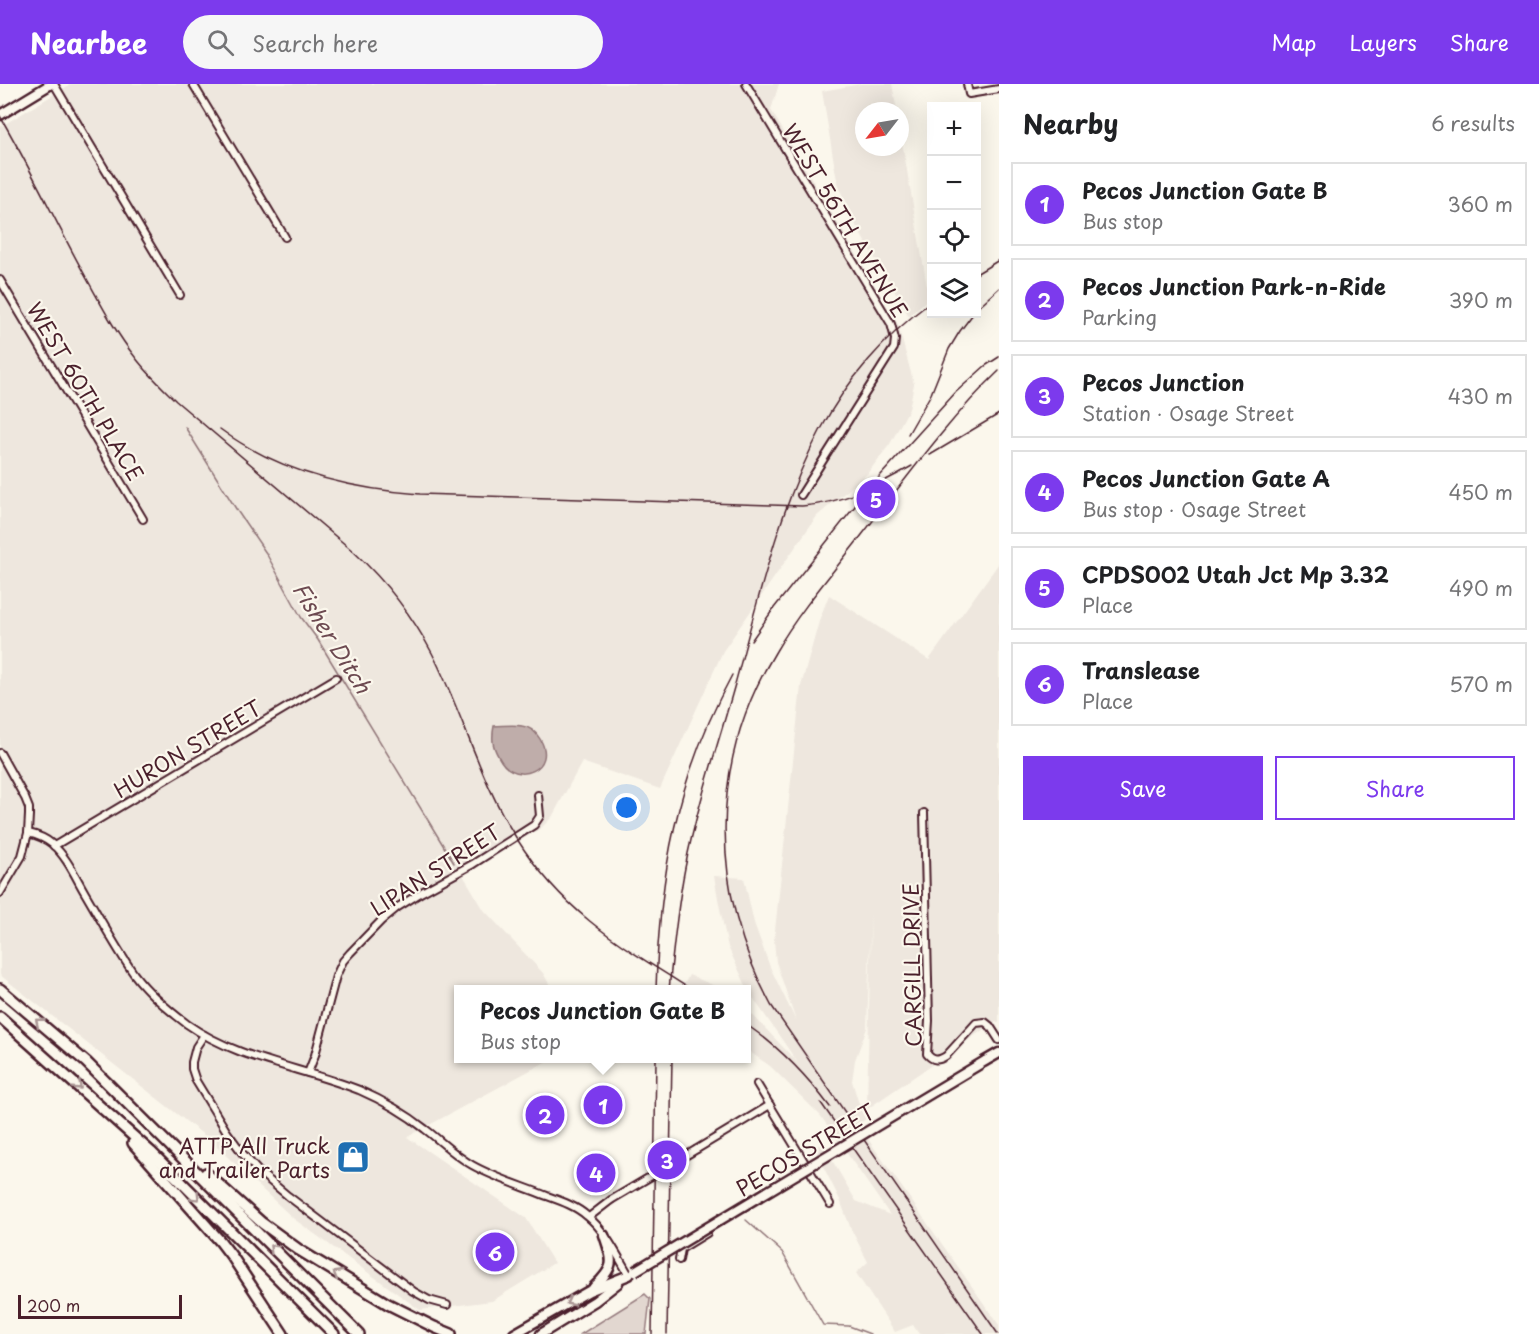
<!DOCTYPE html>
<html lang="en">
<head>
<meta charset="utf-8">
<style>
	body { margin:0; font-family:"Playpen Sans",sans-serif; background:#f6f6f6; color:#202124 }
	.controls { position:absolute; right:18px; top:18px; display:grid; overflow:hidden; border-radius:0px; box-shadow:0 6px 24px #0002 }
	.controls button { width:54px; height:54px; display:grid; place-items:center; padding:0; border:0; border-bottom:2px solid #e0e0e0; background:#fff; color:#202124; font:30px sans-serif }
	.compass { position:absolute; left:855px; top:18px; width:54px; height:54px; border-radius:50%; background:#fff; box-shadow:0 6px 24px #0002; rotate:239deg }
	.scale { position:absolute; left:18px; bottom:15px; width:164px; box-sizing:border-box; padding-left:6px; border:3px solid #4a1f2b; border-top:0; font-size:16px; line-height:21px; white-space:nowrap; color:#4a1f2b; -webkit-text-stroke:4px #fbf7ec; paint-order:stroke }
	.you { position:absolute; left:627px; top:724px; width:21px; height:21px; margin:-15px; border:4px solid #fff; border-radius:50%; background:#1a73e8; box-shadow:0 0 0 9px #1a73e833 }
	.badge { display:grid; place-items:center; width:39px; height:39px; border-radius:50%; background:#7c3aed; color:#fff; font-size:20px; font-weight:700 }
	.pin { position:absolute; translate:-50% -50%; border:3px solid #fff; box-shadow:0 2px 6px #0006 }
	.popup { position:absolute; left:454px; top:901px; width:297px; height:78px; box-sizing:border-box; display:grid; place-content:center; border-radius:0px; background:#fff; filter:drop-shadow(0 2px 4px #0005); font-size:20px; white-space:nowrap; color:#757577 }
	.popup b { font-size:22px; color:#202124 }
	.popup::after { content:''; position:absolute; left:50%; top:100%; margin-left:-12px; border:12px solid transparent; border-top-color:#fff }
	.list { margin:0; padding:0; list-style:none }
	h2 { display:flex; justify-content:space-between; align-items:center; height:78px; margin:0; padding:0 24px; font-size:26px }
	h2 small { font-size:20px; font-weight:400; color:#757577 }
	.list li { display:grid; grid-template-columns:39px 1fr auto; gap:18px; align-items:center; box-sizing:border-box; height:84px; margin:0 12px 12px; padding:0 12px; border:2px solid #e0e0e0; border-radius:0px }
	.list b { display:block; font-size:22px; white-space:nowrap }
	.list p { margin:0; font-size:20px; white-space:nowrap; color:#757577 }
	.list em { font-size:20px; font-style:normal; color:#757577 }
	.actions { display:flex; gap:12px; padding:18px 24px }
	.actions a { flex:1; padding:14px 0; border:2px solid #7c3aed; border-radius:0px; text-align:center; font-size:21px; color:#7c3aed }
	.actions .main { background:#7c3aed; color:#fff }
	.icon { flex:none; width:33px; height:33px; fill:none; stroke:currentColor; stroke-width:2; stroke-linecap:round; stroke-linejoin:round }
	.map { position:relative; flex:none; width:999px; height:1250px; overflow:hidden }
	header { display:flex; align-items:center; gap:36px; box-sizing:border-box; height:84px; padding:0 30px; background:#7c3aed; color:#fff }
	header strong { font-size:28px }
	nav { display:flex; gap:33px; margin-inline-start:auto; font-size:21px }
	.search { width:420px; height:54px; background:#f6f6f6; display:flex; align-items:center; gap:15px; box-sizing:border-box; padding:0 21px; border-radius:33px; color:#757577; font-size:22px }
	main { display:flex }
	aside { flex:1; background:#fff }
	.map>svg:first-child { display:block }
	.built { fill:#eee7de }
	.green { fill:#e2d7d0; stroke:#967b7e; stroke-width:1.5 }
	.water { fill:#bfadaa; stroke:#907477; stroke-width:1.5 }
	.lines { fill:none; stroke-linecap:round; stroke-linejoin:round }
	.stream { stroke:#907477; stroke-width:1.5 }
	.minor-casing { stroke:#4a1f2b; stroke-width:10 }
	.major-casing { stroke:#4a1f2b; stroke-width:13 }
	.highway-casing { stroke:#4a1f2b; stroke-width:14 }
	.minor { stroke:#fbf7ec; stroke-width:6 }
	.major { stroke:#fbf7ec; stroke-width:8 }
	.highway { stroke:#fbf7ec; stroke-width:9 }
	.rail { stroke:#4a1f2b; stroke-width:1.5 }
	.minor-bridge-casing { stroke:#4a1f2b; stroke-width:10; stroke-linecap:butt }
	.major-bridge-casing { stroke:#4a1f2b; stroke-width:13; stroke-linecap:butt }
	.minor-bridge { stroke:#fbf7ec; stroke-width:6 }
	.major-bridge { stroke:#fbf7ec; stroke-width:8 }
	.oneway { stroke:#ab9695 }
	.labels { text-anchor:middle; dominant-baseline:central; stroke-width:4.5; stroke-linejoin:round; paint-order:stroke }
	.street-label { font-size:21px; fill:#4a1f2b; stroke:#fbf7ec }
	.poi-label { font-size:21px; fill:#4a1f2b; stroke:#fbf7ec; text-anchor:end }
	.water-label { font-size:22px; font-style:italic; fill:#6d4a51; stroke:#fbf7ec }
</style>
</head>
<body>
<header>
<strong>Nearbee</strong>
<div class="search"><svg class="icon" aria-label="search" viewBox="0 0 24 24"><circle cx="10" cy="10" r="6"/><path d="M15 15l6 6"/></svg>Search here</div>
<nav><a>Map</a><a>Layers</a><a>Share</a></nav>
</header>
<main>
<div class="map">
<svg width="999" height="1250" viewBox="0 0 999 1250">
	<rect width="100%" height="100%" fill="#fbf7ec"/>
	<filter id="ink" filterUnits="userSpaceOnUse"><feTurbulence type="fractalNoise" baseFrequency=".0167" numOctaves="2"/><feDisplacementMap in="SourceGraphic" scale="12" xChannelSelector="R" yChannelSelector="G"/><feConvolveMatrix kernelMatrix="1 2 1 2 8 2 1 2 1" color-interpolation-filters="sRGB"/></filter>
	<g filter="url(#ink)">
		<g class="built">
			<polygon points="71,0 779,0 771,26 898,241 914,300 909,325 890,360 867,390 817,432 723,567 660,705 582,678 552,733 541,744 463,791 484,826 543,889 552,905 459,906 459,974 551,975 407,1053 526,1134 554,1179 492,1217 420,1226 294,1135 205,1052 0,891 0,43"/>
			<polygon points="861,0 892,0 897,27 864,27 864,63 900,63 900,46 929,214 909,232 858,146 840,106 836,91 822,7"/>
			<polygon points="999,479 999,939 996,937 867,1025 871,829 867,944 855,976 852,997 858,1017 867,1034 858,1041 999,1241 999,1250 919,1250 913,1241 895,1248 856,1189 868,1178 851,1145 840,1116 814,1064 822,1059 856,1117 890,1131 820,1031 770,982 747,966 747,925 798,979 749,908 728,863 719,820 714,792 744,794 754,839 770,883 796,937 776,878 774,856 801,602 820,534 829,511 929,576"/>
			<polygon points="689,891 722,905 682,905"/>
		</g>
		<polygon class="green" points="645,1210 650,1215 646,1250 581,1250"/>
		<path class="water" d="M494 642C502 642 513 640 522 642 530 643 536 648 540 655 558 685 517 702 501 677 493 664 491 657 494 642Z"/>
		<g class="lines">
			<g class="stream">
				<polyline points="185,343 238,428 266,469 301,533 318,556 454,779"/>
				<polyline points="746,1136 782,1168 823,1241 849,1242 870,1250"/>
			</g>
			<g class="minor-casing">
				<g id="minor">
					<polyline points="54,0 180,211"/>
					<polyline points="193,0 285,153"/>
					<polyline points="746,0 891,240 895,255 894,264 801,411"/>
					<polyline points="967,0 969,10 999,5"/>
					<polyline points="0,196 143,435"/>
					<polyline points="0,669 25,714 29,724 29,731 28,749 22,772 0,809"/>
					<path d="M924 729 929 937 927 970C933 977 938 977 946 972L976 939 985 938 990 942 999 956"/>
					<path d="M28 749C37 751 45 754 52 760 67 773 75 792 85 809 101 836 116 864 134 890 149 910 167 925 187 940 238 976 301 983 359 1006 382 1016 405 1029 425 1045 441 1057 454 1071 472 1081 495 1094 522 1102 547 1112 561 1117 576 1122 587 1132 605 1146 617 1171 629 1191"/>
					<polyline points="54,762 336,594"/>
					<polyline points="204,951 196,963 192,978 192,985 196,997 227,1048 243,1070 258,1087 288,1112 413,1207 429,1216 447,1221"/>
					<polyline points="308,989 315,971 336,892 343,877 350,869 381,837 398,823 422,808 473,780 534,741 540,732 538,711"/>
					<polyline points="757,1000 830,1120"/>
					<polyline points="697,1065 770,1021"/>
					<polyline points="589,1133 611,1116"/>
					<polyline points="679,1176 681,1165 707,1149"/>
				</g>
			</g>
			<g class="major-casing">
				<g id="major">
					<polyline points="0,31 51,0"/>
					<polyline points="985,977 999,969"/>
					<path d="M594 1203C616 1182 613 1178 604 1151"/>
					<polyline points="514,1250 589,1207 629,1191"/>
					<polyline points="541,1250 595,1217 618,1199"/>
				</g>
			</g>
			<g class="highway-casing">
				<g id="highway">
					<polyline points="0,905 86,978 359,1250"/>
					<polyline points="0,933 151,1068 334,1250"/>
					<polyline points="133,1059 220,1157 233,1174 283,1250"/>
					<polyline points="206,1089 262,1139 299,1166 388,1220 434,1243 451,1250"/>
				</g>
			</g>
			<use href="#minor" class="minor"/>
			<use href="#major" class="major"/>
			<use href="#highway" class="highway"/>
			<g class="rail">
				<path d="M0 32C31 85 57 141 87 195 102 222 116 249 135 273 147 289 162 303 176 317L354 468C385 497 412 531 432 569 463 629 480 698 517 755 564 829 620 861 692 906"/>
				<polyline points="976,190 999,176"/>
				<polyline points="976,225 999,204"/>
				<path d="M220 345C278 388 349 405 420 410L802 422C843 419 877 402 912 382"/>
				<polyline points="908,350 931,310 949,265 960,247 973,230"/>
				<polyline points="930,371 999,330"/>
				<polyline points="751,557 774,524 871,402 956,308 985,282 999,273"/>
				<path d="M656 906C659 791 677 692 732 591"/>
				<path d="M669 906C673 865 677 824 685 784 697 722 718 661 735 600 758 517 779 423 820 347 846 297 886 251 932 217"/>
				<path d="M747 941C779 963 807 992 830 1023"/>
				<polyline points="821,1019 983,1250"/>
				<polyline points="652,1250 656,974"/>
				<polyline points="667,1250 672,974"/>
				<path d="M998 1250 771 921C710 807 708 678 776 567 801 524 835 486 865 447 908 392 949 335 999 287"/>
			</g>
			<g class="minor-bridge-casing">
				<polyline id="minor-bridge" points="611,1116 697,1065"/>
			</g>
			<g class="major-bridge-casing">
				<polyline id="major-bridge" points="635,1187 985,977"/>
			</g>
			<use href="#minor-bridge" class="minor-bridge"/>
			<use href="#major-bridge" class="major-bridge"/>
		</g>
		<defs><path id="oneway-chevron" d="M-2-3.5L2.5 0L-2 3.5" fill="none" stroke-width="1.6" stroke-linecap="round" stroke-linejoin="round" transform="scale(1.5)"/></defs>
		<g class="oneway">
			<use href="#oneway-chevron" transform="translate(39 938) rotate(-140)"/>
			<use href="#oneway-chevron" transform="translate(78 1002) rotate(43)"/>
			<use href="#oneway-chevron" transform="translate(196 1113) rotate(45)"/>
			<use href="#oneway-chevron" transform="translate(273 1164) rotate(-135)"/>
			<use href="#oneway-chevron" transform="translate(337 1190) rotate(-149)"/>
			<use href="#oneway-chevron" transform="translate(570 1218) rotate(152)"/>
		</g>
	</g>
	<defs>
		<g id="shop-square" transform="scale(1.725)"><rect x="-9" y="-9" width="18" height="18" rx="4" fill="#1f6fb2" stroke="#fbf7ec"/><path d="M-5-2.5h2.3a2.7 3.5 0 0 1 5.4 0H5L5.5 6h-11ZM-1.5-2.5h3a1.5 2.3 0 0 0-3 0Z" fill="#fff"/></g>
	</defs>
	<g fill-rule="evenodd">
		<use href="#shop-square" x="353" y="1073"/>
	</g>
	<g class="labels">
		<g class="street-label">
			<text transform="translate(846 136) rotate(59)">WEST 56TH AVENUE</text>
			<text transform="translate(86 307) rotate(59)">WEST 60TH PLACE</text>
			<text transform="translate(187 664) rotate(-31)">HURON STREET</text>
			<text transform="translate(435 785) rotate(-33)">LIPAN STREET</text>
			<text transform="translate(911 881) rotate(-91)">CARGILL DRIVE</text>
			<text transform="translate(805 1065) rotate(-31)">PECOS STREET</text>
		</g>
		<g class="poi-label">
			<text x="330" y="1061">ATTP All Truck<tspan x="330" dy="24">and Trailer Parts</tspan></text>
		</g>
		<g class="water-label">
			<text transform="translate(333 553) rotate(58)">Fisher Ditch</text>
		</g>
	</g>
</svg>
<div class="controls">
<button>+</button>
<button>−</button>
<button><svg class="icon" aria-label="locate" viewBox="0 0 24 24"><circle cx="12" cy="12" r="6"/><path d="M12 2v4M12 18v4M2 12h4M18 12h4"/></svg></button>
<button><svg class="icon" aria-label="layers" viewBox="0 0 24 24"><path d="M12 4l9 5-9 5-9-5zM3 14l9 5 9-5"/></svg></button>
</div>
<svg class="compass" viewBox="-18 -18 36 36"><path d="M0-13l5 13h-10z" fill="#e53935"/><path d="M0 13l5-13h-10z" fill="#757577"/></svg>
<div class="scale">200 m</div>
<div class="you"></div>
<div class="pin badge" style="left:603px;top:1021px">1</div>
<div class="popup"><b>Pecos Junction Gate B</b>Bus stop</div>
<div class="pin badge" style="left:545px;top:1031px">2</div>
<div class="pin badge" style="left:667px;top:1076px">3</div>
<div class="pin badge" style="left:596px;top:1089px">4</div>
<div class="pin badge" style="left:876px;top:415px">5</div>
<div class="pin badge" style="left:495px;top:1168px">6</div>
</div>
<aside>
<h2>Nearby<small>6 results</small></h2>
<ul class="list">
<li><span class="badge">1</span><div><b>Pecos Junction Gate B</b><p>Bus stop</p></div><em>360 m</em></li>
<li><span class="badge">2</span><div><b>Pecos Junction Park-n-Ride</b><p>Parking</p></div><em>390 m</em></li>
<li><span class="badge">3</span><div><b>Pecos Junction</b><p>Station · Osage Street</p></div><em>430 m</em></li>
<li><span class="badge">4</span><div><b>Pecos Junction Gate A</b><p>Bus stop · Osage Street</p></div><em>450 m</em></li>
<li><span class="badge">5</span><div><b>CPDS002 Utah Jct Mp 3.32</b><p>Place</p></div><em>490 m</em></li>
<li><span class="badge">6</span><div><b>Translease</b><p>Place</p></div><em>570 m</em></li>
</ul>
<div class="actions"><a class="main">Save</a><a>Share</a></div>
</aside>
</main>
</body>
</html>
